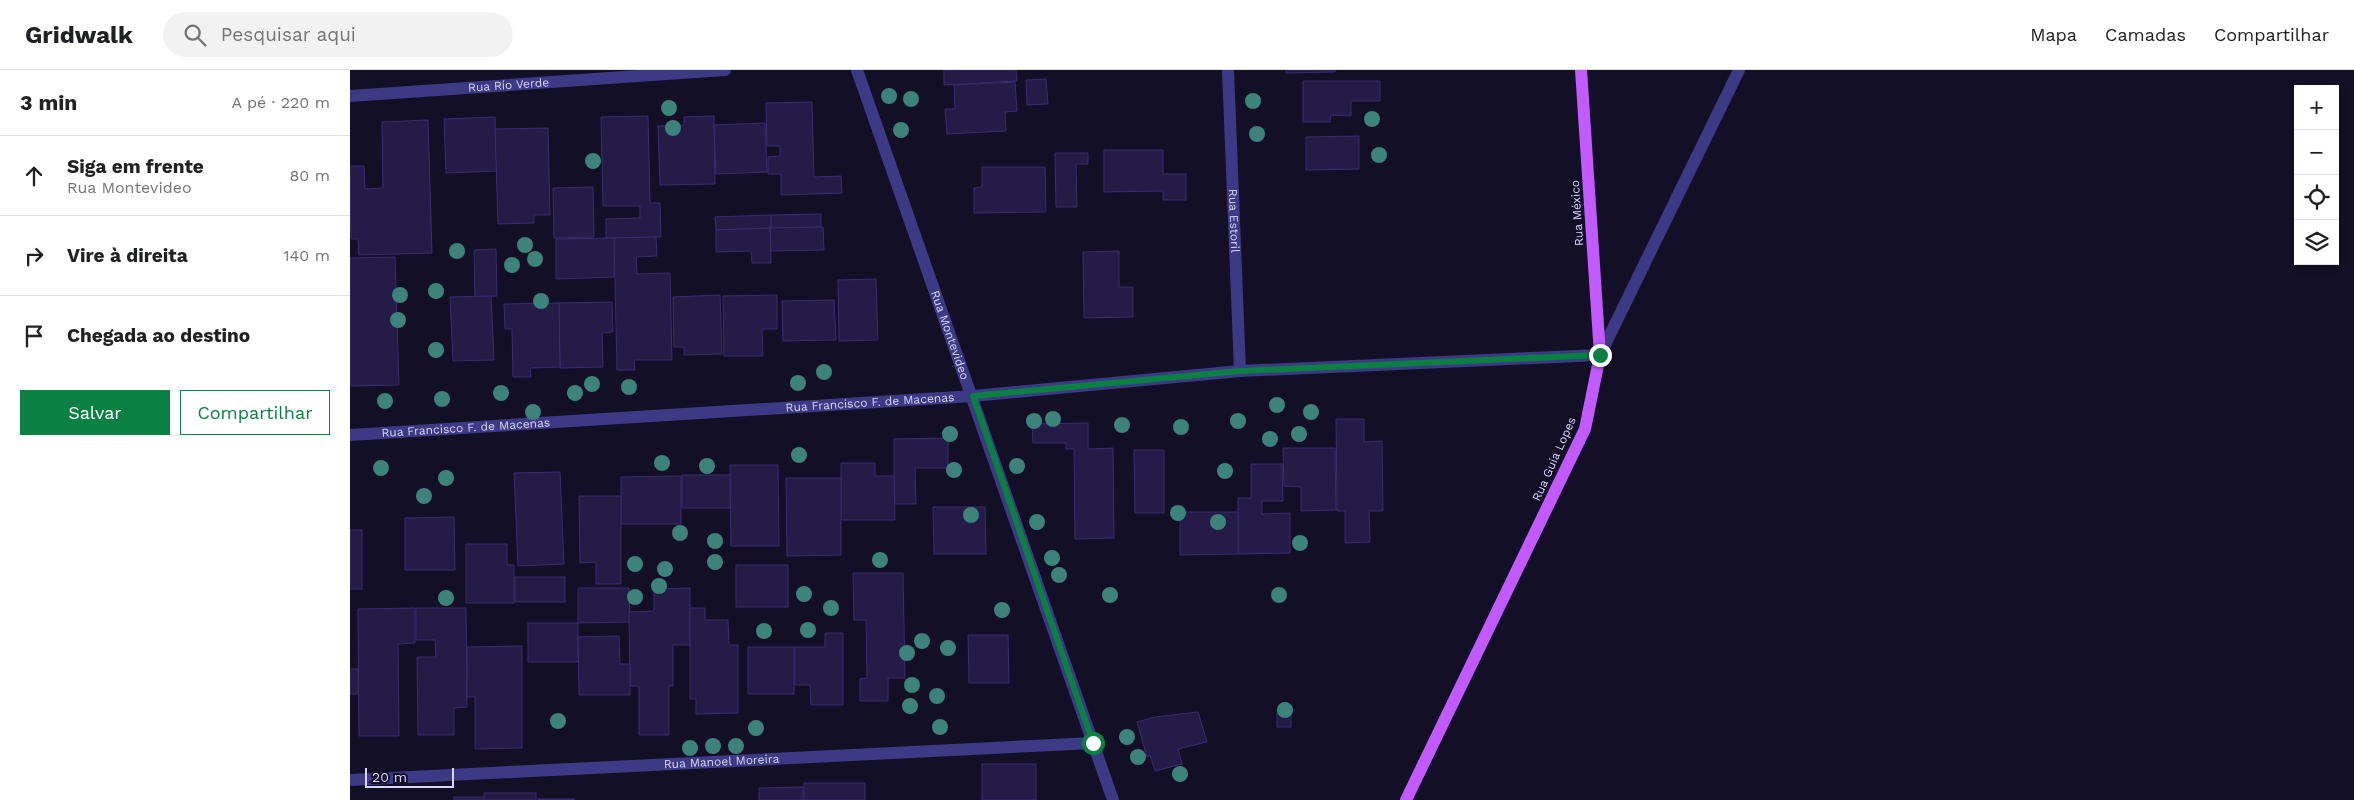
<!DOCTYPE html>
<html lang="pt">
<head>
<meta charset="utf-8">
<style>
	body { margin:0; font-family:"Work Sans",sans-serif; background:#f2f2f2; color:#202124 }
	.controls { position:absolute; right:15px; top:15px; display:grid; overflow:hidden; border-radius:0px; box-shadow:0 2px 8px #0003 }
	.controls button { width:45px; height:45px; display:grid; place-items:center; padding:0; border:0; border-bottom:1px solid #e0e0e0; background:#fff; color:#202124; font:25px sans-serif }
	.scale { position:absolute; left:15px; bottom:12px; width:89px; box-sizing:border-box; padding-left:5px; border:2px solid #d9d4ff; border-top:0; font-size:14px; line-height:18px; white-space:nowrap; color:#d9d4ff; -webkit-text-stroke:4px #130f26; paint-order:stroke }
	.stop { position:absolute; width:15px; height:15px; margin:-11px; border:4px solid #0b8043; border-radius:50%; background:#fff }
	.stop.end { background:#0b8043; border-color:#fff; box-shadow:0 1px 5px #0008 }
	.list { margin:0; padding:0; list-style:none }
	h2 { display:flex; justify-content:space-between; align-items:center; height:65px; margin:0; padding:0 20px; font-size:21px }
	h2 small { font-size:16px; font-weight:400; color:#757577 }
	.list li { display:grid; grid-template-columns:32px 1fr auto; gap:15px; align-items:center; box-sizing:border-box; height:80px; padding:0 20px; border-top:1px solid #e0e0e0 }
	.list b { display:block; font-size:19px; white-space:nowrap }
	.list p { margin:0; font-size:16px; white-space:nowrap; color:#757577 }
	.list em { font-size:16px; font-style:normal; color:#757577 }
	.actions { display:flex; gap:10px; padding:15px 20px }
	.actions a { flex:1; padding:11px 0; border:1px solid #0b8043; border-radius:0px; text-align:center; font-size:18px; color:#0b8043 }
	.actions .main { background:#0b8043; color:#fff }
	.icon { flex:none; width:28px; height:28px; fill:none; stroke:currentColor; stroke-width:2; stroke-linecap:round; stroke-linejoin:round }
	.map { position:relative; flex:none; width:2004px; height:730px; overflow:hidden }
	header { display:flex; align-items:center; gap:30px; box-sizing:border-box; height:70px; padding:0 25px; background:#fff; border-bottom:1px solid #e0e0e0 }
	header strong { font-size:24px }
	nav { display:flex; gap:28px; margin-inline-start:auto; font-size:18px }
	.search { width:350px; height:45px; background:#f2f2f2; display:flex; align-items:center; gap:12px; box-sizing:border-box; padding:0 18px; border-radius:28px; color:#757577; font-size:19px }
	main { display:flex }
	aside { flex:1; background:#fff }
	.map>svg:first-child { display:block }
	.building { fill:#241b47; stroke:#3b2d73 }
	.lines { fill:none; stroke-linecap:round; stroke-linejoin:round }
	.minor { stroke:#3d3a85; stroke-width:12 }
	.tertiary { stroke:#3d3a85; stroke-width:12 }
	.primary { stroke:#c25bff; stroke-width:12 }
	.tree { fill:#3d827b }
	.route { stroke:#0b8043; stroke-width:6 }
	.labels { text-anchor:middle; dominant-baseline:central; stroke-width:4; stroke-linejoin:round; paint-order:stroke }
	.street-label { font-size:12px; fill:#d9d4ff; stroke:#130f26 }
</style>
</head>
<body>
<header>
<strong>Gridwalk</strong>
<div class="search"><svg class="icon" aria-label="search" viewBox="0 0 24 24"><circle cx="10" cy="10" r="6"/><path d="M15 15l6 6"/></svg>Pesquisar aqui</div>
<nav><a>Mapa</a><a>Camadas</a><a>Compartilhar</a></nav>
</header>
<main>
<aside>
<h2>3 min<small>A pé · 220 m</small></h2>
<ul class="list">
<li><svg class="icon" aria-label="ahead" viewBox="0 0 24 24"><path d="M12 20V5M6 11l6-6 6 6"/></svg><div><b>Siga em frente</b><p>Rua Montevideo</p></div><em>80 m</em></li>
<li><svg class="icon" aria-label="right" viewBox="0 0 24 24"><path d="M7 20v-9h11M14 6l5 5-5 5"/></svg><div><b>Vire à direita</b></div><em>140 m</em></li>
<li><svg class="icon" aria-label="arrive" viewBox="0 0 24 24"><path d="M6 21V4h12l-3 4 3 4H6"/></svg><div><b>Chegada ao destino</b></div></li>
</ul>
<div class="actions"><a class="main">Salvar</a><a>Compartilhar</a></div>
</aside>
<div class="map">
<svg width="2004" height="730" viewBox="0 0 2004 730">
	<rect width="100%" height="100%" fill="#130f26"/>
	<g class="building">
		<polygon points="594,0 666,0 667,11 594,15"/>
		<polygon points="936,0 985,0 985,2 936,3"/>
		<polygon points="696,9 698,34 677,35 676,10"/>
		<polygon points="953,11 1030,11 1030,31 1001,31 1001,46 981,45 980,52 953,52"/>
		<polygon points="665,12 667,41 655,42 656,61 597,64 595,39 605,39 604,15"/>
		<polygon points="462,32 464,107 491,106 492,123 431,125 431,104 418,104 418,87 430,86 430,76 417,76 416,33"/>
		<polygon points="298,46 300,133 310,133 311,167 256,168 256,149 290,148 290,136 253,136 251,47"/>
		<polygon points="364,46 365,114 310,115 308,56 334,55 334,47"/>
		<polygon points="145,47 147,101 96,103 94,49"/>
		<polygon points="78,50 82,183 9,185 8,169 1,169 0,96 14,96 15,119 33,118 32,52"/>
		<polygon points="415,53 417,102 366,104 364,55"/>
		<polygon points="198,58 200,145 184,145 184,153 148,154 145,59"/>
		<polygon points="1009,66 1009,99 956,100 956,67"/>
		<polygon points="754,80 813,80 813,104 836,104 836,130 813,130 813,121 754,122"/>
		<polygon points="705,83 738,83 738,94 726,94 727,137 706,137"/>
		<polygon points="632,97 695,97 696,142 624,143 624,118 632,117"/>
		<polygon points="243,117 244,167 204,168 203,118"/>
		<polygon points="471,144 471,157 421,158 421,145"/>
		<polygon points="421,145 421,158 366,160 365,147"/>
		<polygon points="473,157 474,180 421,181 420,158"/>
		<polygon points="420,158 421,193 402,193 401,181 366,182 366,160"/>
		<polygon points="306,167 307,186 286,187 287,204 320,203 322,290 284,290 285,300 267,300 264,168"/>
		<polygon points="264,168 264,207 206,209 206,169"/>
		<polygon points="146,179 147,226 125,227 124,180"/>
		<polygon points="769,181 769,217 783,217 783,247 734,248 733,182"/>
		<polygon points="45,187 49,315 0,316 0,188"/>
		<polygon points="526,209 528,270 489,271 488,210"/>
		<polygon points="370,225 372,284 334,285 334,277 324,277 323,227"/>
		<polygon points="427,225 427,259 412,259 413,286 374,286 373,226"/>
		<polygon points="141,226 144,290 103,291 100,227"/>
		<polygon points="484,230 486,270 433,271 432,231"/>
		<polygon points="262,232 263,262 252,263 253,297 210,298 209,233"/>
		<polygon points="209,233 210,297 180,298 181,307 163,307 162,259 155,259 154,234"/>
		<polygon points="986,349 1014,349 1014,372 1032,371 1033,441 1019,441 1020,472 995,473 995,441 987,441"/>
		<polygon points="738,353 738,379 763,378 764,468 725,469 724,379 716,379 716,373 683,373 682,354"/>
		<polygon points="598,368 598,398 565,398 566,434 544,434 544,369"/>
		<polygon points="933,378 985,378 986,440 951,441 951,417 934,416"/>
		<polygon points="784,380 814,380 814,443 785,443"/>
		<polygon points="491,393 525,393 525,406 544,406 545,450 491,450"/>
		<polygon points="901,394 932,394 933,431 912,431 912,444 940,443 940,483 888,484 888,428 901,428"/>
		<polygon points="380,395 428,395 429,476 381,476"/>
		<polygon points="210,402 214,494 168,496 164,403"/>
		<rect x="332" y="405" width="48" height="33"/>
		<polygon points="331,406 331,454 271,454 271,407"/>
		<polygon points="436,408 491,408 491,485 437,486"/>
		<polygon points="229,426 271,426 271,514 246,514 246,492 230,493"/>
		<polygon points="583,437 635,437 636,484 584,484"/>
		<polygon points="830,442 888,442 888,484 830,485"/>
		<polygon points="104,447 105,500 55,500 55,448"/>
		<rect x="0" y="460" width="12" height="59"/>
		<polygon points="116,474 157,474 157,495 164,495 164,533 116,533"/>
		<rect x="386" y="495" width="52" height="42"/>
		<polygon points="503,503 553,503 555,608 538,608 538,631 510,631 510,609 517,608 516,550 504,550"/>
		<rect x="165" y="507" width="50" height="25"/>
		<polygon points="228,518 279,518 280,552 228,553"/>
		<polygon points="340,518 340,575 323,575 323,616 319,616 319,665 289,665 289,616 280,616 279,542 304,541 304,519"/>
		<polygon points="65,538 65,573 48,574 49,666 9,666 8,539"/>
		<polygon points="66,538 116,538 117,637 104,638 104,665 68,665 67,587 86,587 85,570 66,570"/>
		<polygon points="340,538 355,538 355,550 378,550 379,575 388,575 388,643 346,644 346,629 340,629"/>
		<rect x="178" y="553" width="50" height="39"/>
		<polygon points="475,563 493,563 493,635 461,635 460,615 444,615 444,577 475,577"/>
		<polygon points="618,565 658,565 659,613 619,613"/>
		<polygon points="269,566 270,594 280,594 280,625 229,625 228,567"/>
		<polygon points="172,576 172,678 125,679 125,627 117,627 117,577"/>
		<rect x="398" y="577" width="46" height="47"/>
		<rect x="0" y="599" width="8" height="25"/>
		<polygon points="848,642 857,672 828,679 832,694 805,701 800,685 797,687 787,652 805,647"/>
		<rect x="927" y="643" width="14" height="14"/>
		<rect x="632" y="694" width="54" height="36"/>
		<rect x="454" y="713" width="61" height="17"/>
		<polygon points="453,717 453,730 409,730 409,718"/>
		<rect x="134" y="723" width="52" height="7"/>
		<rect x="104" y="727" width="29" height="3"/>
		<rect x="188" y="729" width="36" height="1"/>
	</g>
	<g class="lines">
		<g class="minor">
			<path id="s1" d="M507 0 763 730"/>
			<path id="s2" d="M878 0 890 301"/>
			<path id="s3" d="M0 26 375 0"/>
			<path id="s4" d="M0 365 623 326 890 301 1250 285"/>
			<path id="s5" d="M0 710 743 673"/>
		</g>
		<polyline class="tertiary" points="1250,285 1389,0"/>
		<polyline class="primary" points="1056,730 1235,359 1250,285 1231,0"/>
	</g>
	<g class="tree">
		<circle cx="539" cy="26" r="8"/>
		<circle cx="561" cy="29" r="8"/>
		<circle cx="903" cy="31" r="8"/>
		<circle cx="319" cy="38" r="8"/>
		<circle cx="1022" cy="49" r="8"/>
		<circle cx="323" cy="58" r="8"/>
		<circle cx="551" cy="60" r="8"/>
		<circle cx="907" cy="64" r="8"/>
		<circle cx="1029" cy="85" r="8"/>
		<circle cx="243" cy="91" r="8"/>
		<circle cx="175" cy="175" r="8"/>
		<circle cx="107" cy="181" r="8"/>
		<circle cx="185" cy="189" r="8"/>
		<circle cx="162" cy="195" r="8"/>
		<circle cx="86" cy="221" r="8"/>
		<circle cx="50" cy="225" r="8"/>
		<circle cx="191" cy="231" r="8"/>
		<circle cx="48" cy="250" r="8"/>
		<circle cx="86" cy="280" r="8"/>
		<circle cx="474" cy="302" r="8"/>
		<circle cx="448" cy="313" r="8"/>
		<circle cx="242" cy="314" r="8"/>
		<circle cx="279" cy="317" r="8"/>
		<circle cx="151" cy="323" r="8"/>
		<circle cx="225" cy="323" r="8"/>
		<circle cx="92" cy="329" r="8"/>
		<circle cx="35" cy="331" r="8"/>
		<circle cx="927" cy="335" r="8"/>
		<circle cx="183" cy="342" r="8"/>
		<circle cx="961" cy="342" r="8"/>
		<circle cx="703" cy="349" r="8"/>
		<circle cx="684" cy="351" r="8"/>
		<circle cx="888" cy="351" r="8"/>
		<circle cx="772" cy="355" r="8"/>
		<circle cx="831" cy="357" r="8"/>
		<circle cx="600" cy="364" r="8"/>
		<circle cx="949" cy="364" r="8"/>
		<circle cx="920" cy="369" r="8"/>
		<circle cx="449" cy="385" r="8"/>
		<circle cx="312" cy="393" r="8"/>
		<circle cx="357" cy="396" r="8"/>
		<circle cx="667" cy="396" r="8"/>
		<circle cx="31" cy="398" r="8"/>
		<circle cx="604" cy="400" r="8"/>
		<circle cx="875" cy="401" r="8"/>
		<circle cx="96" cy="408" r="8"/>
		<circle cx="74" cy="426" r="8"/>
		<circle cx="828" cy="443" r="8"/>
		<circle cx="621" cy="445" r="8"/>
		<circle cx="687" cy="452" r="8"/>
		<circle cx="868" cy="452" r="8"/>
		<circle cx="330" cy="463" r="8"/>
		<circle cx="365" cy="471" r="8"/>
		<circle cx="950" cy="473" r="8"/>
		<circle cx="702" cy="488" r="8"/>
		<circle cx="530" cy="490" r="8"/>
		<circle cx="365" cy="492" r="8"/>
		<circle cx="285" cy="494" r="8"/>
		<circle cx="315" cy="499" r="8"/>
		<circle cx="709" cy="505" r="8"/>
		<circle cx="309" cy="516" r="8"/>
		<circle cx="454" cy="524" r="8"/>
		<circle cx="760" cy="525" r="8"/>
		<circle cx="929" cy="525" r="8"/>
		<circle cx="285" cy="527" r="8"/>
		<circle cx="96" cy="528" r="8"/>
		<circle cx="481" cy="538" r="8"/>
		<circle cx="652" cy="540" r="8"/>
		<circle cx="458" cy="560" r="8"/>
		<circle cx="414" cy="561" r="8"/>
		<circle cx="572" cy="571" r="8"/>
		<circle cx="598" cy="578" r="8"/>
		<circle cx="557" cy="583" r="8"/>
		<circle cx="562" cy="615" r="8"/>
		<circle cx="587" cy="626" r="8"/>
		<circle cx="560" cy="636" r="8"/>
		<circle cx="935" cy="640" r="8"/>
		<circle cx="208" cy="651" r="8"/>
		<circle cx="590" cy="657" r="8"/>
		<circle cx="406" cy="658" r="8"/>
		<circle cx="777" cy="667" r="8"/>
		<circle cx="363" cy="676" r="8"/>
		<circle cx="386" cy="676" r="8"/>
		<circle cx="340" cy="678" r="8"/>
		<circle cx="788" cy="687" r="8"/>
		<circle cx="830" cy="704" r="8"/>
	</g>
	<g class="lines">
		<polyline class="route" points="743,673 623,326 890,301 1250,285"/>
	</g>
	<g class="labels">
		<g class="street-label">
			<text stroke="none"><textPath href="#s3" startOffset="159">Rua Río Verde</textPath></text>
			<text transform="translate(1227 143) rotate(-94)">Rua México</text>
			<text stroke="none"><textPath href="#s2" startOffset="151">Rua Estoril</textPath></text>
			<text stroke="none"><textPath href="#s1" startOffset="281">Rua Montevideo</textPath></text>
			<text stroke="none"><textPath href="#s4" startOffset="521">Rua Francisco F. de Macenas</textPath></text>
			<text stroke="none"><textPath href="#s4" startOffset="116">Rua Francisco F. de Macenas</textPath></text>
			<text transform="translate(1204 389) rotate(-66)">Rua Guia Lopes</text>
			<text stroke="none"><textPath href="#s5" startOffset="372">Rua Manoel Moreira</textPath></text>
		</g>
	</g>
</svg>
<div class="controls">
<button>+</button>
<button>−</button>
<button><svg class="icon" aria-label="locate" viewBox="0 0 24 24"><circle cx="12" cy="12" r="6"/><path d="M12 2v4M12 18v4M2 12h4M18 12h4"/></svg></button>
<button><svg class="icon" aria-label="layers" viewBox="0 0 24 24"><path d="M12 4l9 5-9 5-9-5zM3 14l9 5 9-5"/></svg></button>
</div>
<div class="scale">20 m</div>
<div class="stop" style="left:743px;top:673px"></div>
<div class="stop end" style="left:1250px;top:285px"></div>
</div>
</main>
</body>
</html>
